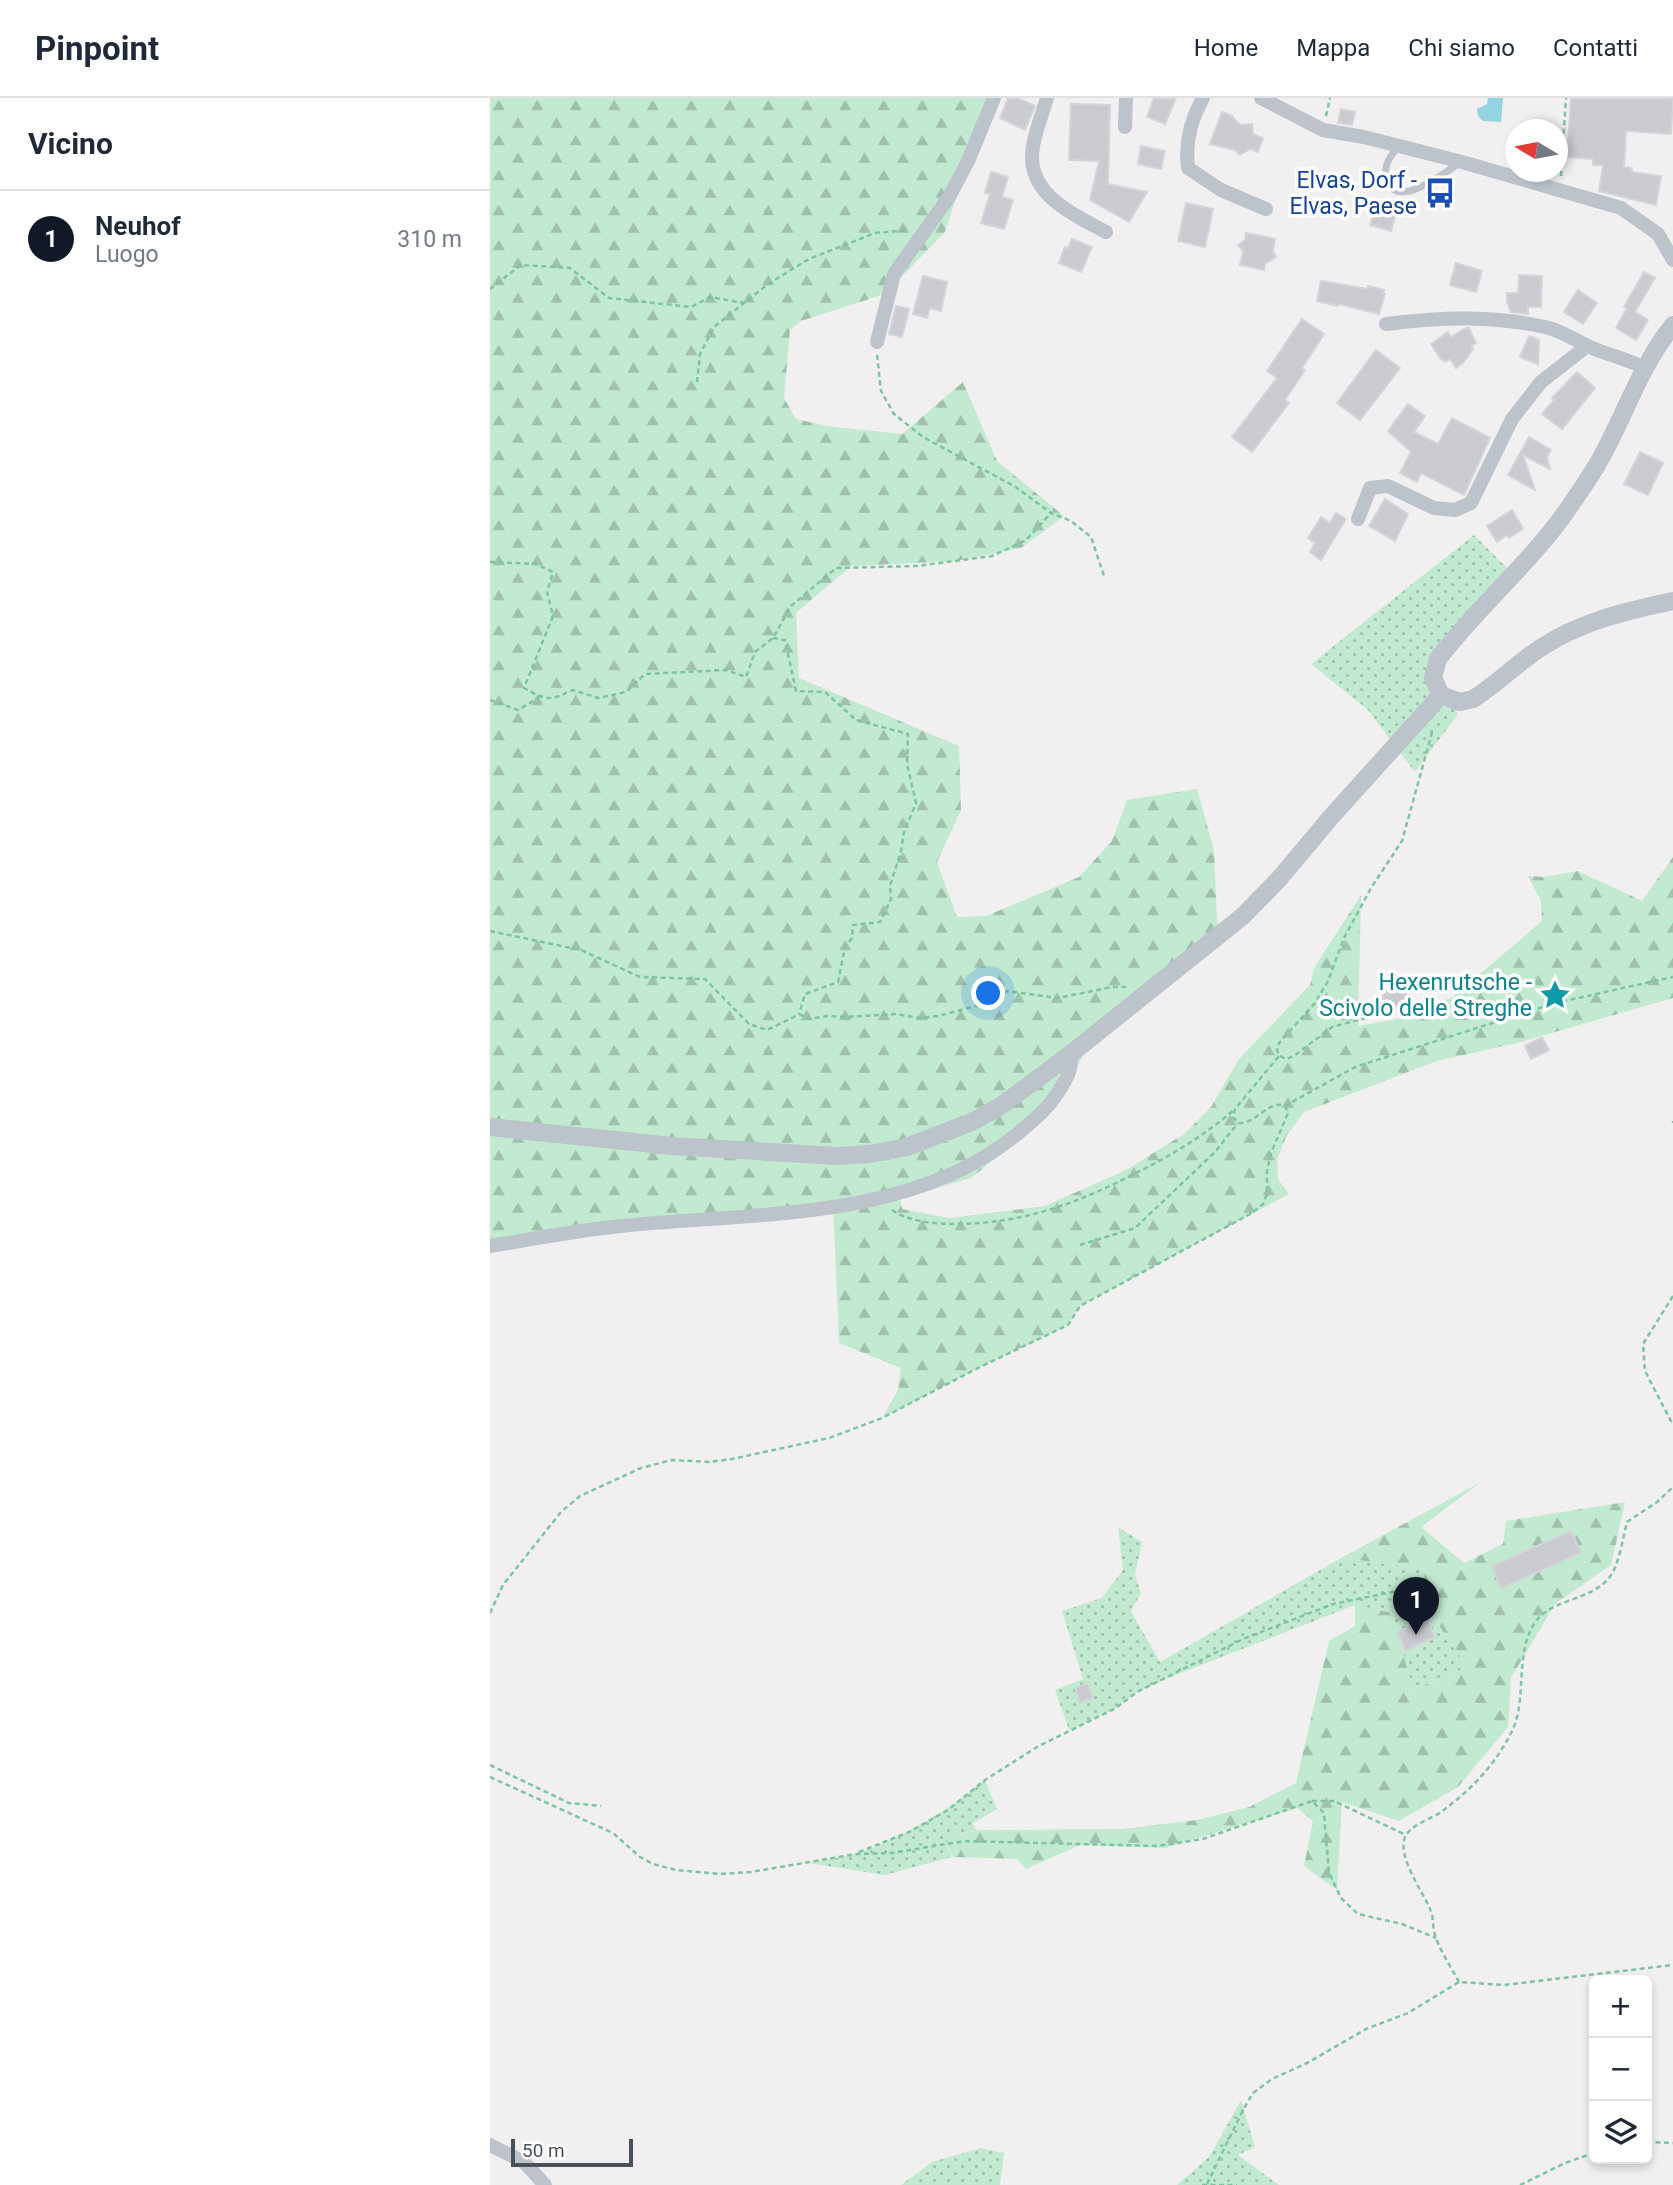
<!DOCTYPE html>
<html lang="it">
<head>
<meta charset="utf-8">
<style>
	body { margin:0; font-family:Roboto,sans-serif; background:#f2f2f3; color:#1f2937 }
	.controls { position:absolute; right:21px; bottom:21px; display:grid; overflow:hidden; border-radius:10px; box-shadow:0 4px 10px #0003 }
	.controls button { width:63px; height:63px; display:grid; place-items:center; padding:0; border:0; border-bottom:2px solid #e0e1e3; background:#fff; color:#1f2937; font:35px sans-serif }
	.compass { position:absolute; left:1015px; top:21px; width:63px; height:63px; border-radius:50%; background:#fff; box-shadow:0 4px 10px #0003; rotate:280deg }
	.scale { position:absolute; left:21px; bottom:18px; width:122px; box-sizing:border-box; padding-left:7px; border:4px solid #49525a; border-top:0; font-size:19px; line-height:24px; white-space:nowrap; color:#49525a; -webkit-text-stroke:5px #fff; paint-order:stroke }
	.you { position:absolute; left:499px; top:896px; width:24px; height:24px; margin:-18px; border:5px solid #fff; border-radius:50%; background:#1a73e8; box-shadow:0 0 0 10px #1a73e833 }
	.badge { display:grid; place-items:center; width:46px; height:46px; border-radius:50%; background:#111827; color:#fff; font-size:23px; font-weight:700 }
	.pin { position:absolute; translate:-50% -58px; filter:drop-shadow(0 2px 4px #0008) }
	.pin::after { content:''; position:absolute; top:37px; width:24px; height:21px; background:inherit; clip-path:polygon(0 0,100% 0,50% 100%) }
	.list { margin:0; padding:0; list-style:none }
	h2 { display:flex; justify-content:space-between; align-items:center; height:91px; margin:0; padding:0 28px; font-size:30px }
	h2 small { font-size:23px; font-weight:400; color:#747a83 }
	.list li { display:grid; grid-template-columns:46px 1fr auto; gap:21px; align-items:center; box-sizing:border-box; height:98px; padding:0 28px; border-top:2px solid #e0e1e3 }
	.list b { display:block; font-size:26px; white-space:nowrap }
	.list p { margin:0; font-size:23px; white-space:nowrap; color:#747a83 }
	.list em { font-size:23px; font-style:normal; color:#747a83 }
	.icon { flex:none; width:38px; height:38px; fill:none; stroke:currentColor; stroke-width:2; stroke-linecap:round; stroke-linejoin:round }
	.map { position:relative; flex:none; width:1183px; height:2087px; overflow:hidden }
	header { display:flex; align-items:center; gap:42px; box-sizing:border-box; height:98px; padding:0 35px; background:#fff; border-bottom:2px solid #e0e1e3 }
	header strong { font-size:33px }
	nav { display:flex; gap:38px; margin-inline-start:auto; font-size:24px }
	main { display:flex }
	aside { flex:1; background:#fff }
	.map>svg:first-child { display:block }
	.grass { fill:url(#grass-dots) }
	.forest { fill:url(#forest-firs) }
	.water { fill:#93d3e2 }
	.building { fill:#c9cbd1; stroke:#d3d5d9; stroke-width:2 }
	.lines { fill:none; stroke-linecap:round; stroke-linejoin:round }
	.path { stroke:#7dc4a0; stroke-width:2.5; stroke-dasharray:5 3.5; stroke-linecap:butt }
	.service { stroke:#bcc3ca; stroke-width:7 }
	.minor { stroke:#bcc3ca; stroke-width:14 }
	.tertiary { stroke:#bcc3ca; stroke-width:18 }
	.labels { text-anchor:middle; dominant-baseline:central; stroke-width:7; stroke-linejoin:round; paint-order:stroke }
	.transit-label { font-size:23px; fill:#164399; stroke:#fff; text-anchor:end }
	.culture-label { font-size:23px; fill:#0d838f; stroke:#fff; text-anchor:end }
</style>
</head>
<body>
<header>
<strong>Pinpoint</strong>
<nav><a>Home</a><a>Mappa</a><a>Chi siamo</a><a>Contatti</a></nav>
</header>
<main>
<aside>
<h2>Vicino<small></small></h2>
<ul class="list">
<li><span class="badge">1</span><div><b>Neuhof</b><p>Luogo</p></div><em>310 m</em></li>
</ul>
</aside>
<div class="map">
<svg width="1183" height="2087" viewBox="0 0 1183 2087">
	<defs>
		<pattern id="grass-dots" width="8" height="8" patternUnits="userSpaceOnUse" patternTransform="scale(1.75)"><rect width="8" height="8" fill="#c2ead1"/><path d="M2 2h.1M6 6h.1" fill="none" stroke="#a0c0ad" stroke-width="1.8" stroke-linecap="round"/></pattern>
		<pattern id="forest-firs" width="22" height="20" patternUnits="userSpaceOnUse" patternTransform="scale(1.75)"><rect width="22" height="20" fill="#c2ead1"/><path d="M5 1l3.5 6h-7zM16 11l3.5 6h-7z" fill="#a0c0ad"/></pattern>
	</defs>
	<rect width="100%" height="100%" fill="#f1efef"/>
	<g class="grass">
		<polygon points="984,437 1026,479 951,567 954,586 968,616 925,674 878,612 821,566"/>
		<polygon points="628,1429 652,1444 645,1477 651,1495 641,1513 670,1564 851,1460 936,1471 930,1499 977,1569 923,1592 902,1515 865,1507 683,1578 647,1594 626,1610 579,1632 565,1592 593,1581 572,1513 612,1500 633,1472"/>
		<path d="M495 1682 507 1711 483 1725 486 1732 455 1741 462 1759 395 1777 319 1765C334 1762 352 1760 367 1755 416 1739 455 1714 495 1682Z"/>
		<polygon points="751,2002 765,2049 748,2057 789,2087 687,2087 719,2059"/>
		<polygon points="491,2050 514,2055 510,2087 411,2087 442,2064"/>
	</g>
	<g class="forest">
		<polygon points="0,0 499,0 455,134 395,196 311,223 300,232 294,300 306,321 337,328 412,336 473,284 507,363 574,418 531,450 466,463 361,468 306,515 309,580 469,648 471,712 447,764 467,819 496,818 589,779 622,743 637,702 707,691 724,752 727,821 731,845 594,955 577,991 553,1022 481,1080 410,1101 412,1111 459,1120 555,1108 636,1072 694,1036 721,1009 749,961 820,887 824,870 871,797 868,928 912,920 963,899 1052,823 1051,803 1038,778 1054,779 1088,773 1152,803 1183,759 1183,900 1027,945 947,963 814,1014 797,1037 787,1061 788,1081 799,1096 590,1208 578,1227 488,1270 392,1320 408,1292 411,1270 349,1245 343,1106 0,1148"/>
		<polygon points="991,1384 931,1429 974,1465 1013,1446 1016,1423 1135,1404 1121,1467 1065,1506 1021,1580 1018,1629 968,1689 909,1723 852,1704 847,1792 814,1768 823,1723 807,1710 675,1750 590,1747 536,1771 527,1761 463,1759 455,1741 486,1732 632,1731 707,1722 759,1709 806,1685 839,1543 865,1528 865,1507 902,1515 923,1592 977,1569 930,1499 936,1471 851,1460"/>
	</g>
	<polygon class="water" points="998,0 1013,0 1011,24 993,23 988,18 987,11 997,6"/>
	<g class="building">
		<polygon points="518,0 527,0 545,8 535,32 510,20"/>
		<polygon points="664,0 686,0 675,26 657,19"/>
		<polygon points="1081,0 1183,0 1181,36 1136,33 1134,69 1142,70 1141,74 1171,78 1166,107 1109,93 1113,67 1103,67 1103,61 1077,59"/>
		<polygon points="581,6 620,7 618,86 657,94 639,124 600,102 609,63 579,62"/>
		<polygon points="851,11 865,14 862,27 848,25"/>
		<polygon points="732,14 742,18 750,27 762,26 763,36 773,40 768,54 760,51 750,57 745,52 720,46"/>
		<polygon points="651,48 675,53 671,71 648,66"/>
		<polygon points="501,74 518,79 512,99 523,102 514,131 491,125 500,96 495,95"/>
		<polygon points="696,105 723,111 715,149 688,143"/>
		<polygon points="887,106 907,112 901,133 880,127"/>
		<polygon points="756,135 785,141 783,153 786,159 775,166 774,172 750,167 753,153 748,147 755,142"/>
		<polygon points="582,141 602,149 591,174 569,165 575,149 578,150"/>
		<polygon points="966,165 992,173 986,194 960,187"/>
		<polygon points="1154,174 1165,180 1145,214 1158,222 1146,242 1126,230 1137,210 1134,209"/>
		<polygon points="1029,177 1052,178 1051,209 1038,209 1038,216 1021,214 1017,204 1017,195 1028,195"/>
		<polygon points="433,178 457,184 451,213 440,210 437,220 423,216"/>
		<polygon points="831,183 877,191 878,188 894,192 893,196 895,196 889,216 849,206 848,208 827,203"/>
		<polygon points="1088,192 1107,205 1093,226 1074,214"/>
		<polygon points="406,208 419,211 412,239 399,236"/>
		<polygon points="812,221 834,236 812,270 815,272 795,302 799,305 762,354 742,339 787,280 777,273"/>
		<polygon points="976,230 979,230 986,245 981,248 983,251 973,265 966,270 960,261 955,264 951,261 941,246 958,234 961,239"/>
		<polygon points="1039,238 1049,242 1048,266 1030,259"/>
		<polygon points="886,252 910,270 870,322 847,305"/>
		<polygon points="1087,274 1105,290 1072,331 1052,316 1064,302 1062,300"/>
		<polygon points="918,306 935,318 924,334 948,346 962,320 1000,340 974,397 931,375 927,384 910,375 921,354 898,333"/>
		<polygon points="1039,339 1061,352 1057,359 1060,371 1033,357 1045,392 1018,377"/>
		<polygon points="1150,354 1173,365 1158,397 1134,386"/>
		<polygon points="895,401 918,416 905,443 879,428"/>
		<polygon points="1022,412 1033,431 1019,440 1017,437 1007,444 997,428"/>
		<polygon points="846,415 856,421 831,462 820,454 825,445 818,440 831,419 840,425"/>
		<polygon points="908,881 922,893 906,912 891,900"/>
		<polygon points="1052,939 1059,952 1041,961 1035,948"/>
		<polygon points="1081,1433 1091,1455 1011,1490 1002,1468"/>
		<polygon points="937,1520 945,1539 916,1553 907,1534"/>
		<polygon points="598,1585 603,1600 590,1605 585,1590"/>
	</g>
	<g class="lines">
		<g class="path">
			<polyline points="836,18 840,0"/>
			<polyline points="1071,78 1076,0"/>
			<polyline points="0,191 31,167 80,170 119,200 201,209 220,199 254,205"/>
			<polyline points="387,257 391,293 404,316 433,339 524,388 561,415 581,423 601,439 615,481"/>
			<polyline points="207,284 210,256 224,229 278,186 319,161 385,135 418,132"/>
			<path d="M0 464 46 466 63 474 57 494 63 518 34 590C58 603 59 603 83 592L108 600 136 594 155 576 236 572 256 579 265 554 283 540 301 508 346 470 427 468 502 458 536 442 561 415"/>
			<polyline points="283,540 295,542 306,593 335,594 366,622 418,636 417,666 426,705 414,734 411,753 400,788 401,801 390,824 363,827 362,840 355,849 348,884 315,896 309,916"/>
			<polyline points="0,602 28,612 50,599"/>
			<polyline points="0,833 91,852 150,879 215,881 259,926 277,932 308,917"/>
			<polyline points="309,916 319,921 337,918 353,919 406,916 429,920 448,918 505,903 517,893 568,900 622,889 636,889"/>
			<polyline points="790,958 796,961 804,958 842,929 880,919"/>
			<polyline points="795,1008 865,969 1065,905 1183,879"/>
			<polyline points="1183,1023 1183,1025"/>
			<path d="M402 1112C417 1123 444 1126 463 1126 532 1126 586 1106 646 1075 682 1057 715 1037 745 1011"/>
			<polyline points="590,1147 645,1130 725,1054 748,1025"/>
			<polyline points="1183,1198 1153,1246 1155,1273 1183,1327"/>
			<path d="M0 1515 13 1487 71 1414 90 1398 151 1370 182 1362 219 1364 242 1361 339 1340 392 1320 488 1270 578 1227 590 1208 762 1115 773 1106 777 1096V1073L781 1055 798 1015 795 1008C778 1001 766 1027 748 1025L743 1019 745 1011 789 958 787 951 789 945 825 905 838 883 854 840 881 790 912 743 943 631"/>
			<polyline points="0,1667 79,1705 111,1708"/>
			<polyline points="0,1679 123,1735 150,1759 163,1766 186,1772 230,1776 261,1774 366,1756 402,1755 474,1743 667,1748 713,1741 822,1703 834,1715 839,1775 851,1800 868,1816 912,1826 946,1840"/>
			<polyline points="822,1703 844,1703 916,1737"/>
			<polyline points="369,1754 419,1734 458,1712 495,1682 547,1649 626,1610 647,1594 753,1541 843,1506 907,1493"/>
			<path d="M969 1884C961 1869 950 1853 945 1837 942 1828 944 1818 940 1811 933 1794 905 1756 916 1737 923 1726 941 1721 951 1714 980 1693 1005 1667 1021 1635 1038 1604 1024 1558 1044 1526 1060 1500 1099 1504 1119 1480 1129 1468 1133 1439 1137 1424L1167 1404 1183 1389"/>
			<polyline points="1157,2044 1183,2045"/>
			<polyline points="717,2086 753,2012 763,1995 782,1981 817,1965 876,1931 918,1915 969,1884 1014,1887 1183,1867"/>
			<polyline points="712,2087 747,2087"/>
			<polyline points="1030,2087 1075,2065 1104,2055"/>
		</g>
		<path class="service" d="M909 48C901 57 894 66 896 78 903 116 953 75 970 65"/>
		<g class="minor">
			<path d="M557 0C552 18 542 40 542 59 542 99 586 118 616 134"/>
			<path d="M713 0C701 21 695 46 698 70L731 92 776 111"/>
			<polyline points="771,0 833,32 874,39 972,64 1131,110 1168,136 1183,162"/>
			<polyline points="635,29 636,0"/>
			<path d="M896 226C951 219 1005 217 1059 230 1073 234 1085 242 1098 248 1116 257 1136 260 1154 270"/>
			<polyline points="387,244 404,176 459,99 478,63 504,0"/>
			<polyline points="868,421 880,390 898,388 944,410 965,412 981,405 1022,321 1051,284 1097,248"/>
			<path d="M0 1148C44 1141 88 1132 132 1128 262 1114 419 1124 526 1037 541 1024 556 1013 567 996 573 986 586 969 578 958"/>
			<polyline points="0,2047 34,2064 55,2087"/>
		</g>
		<g class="tertiary">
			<path d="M951 597 943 580 948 561C989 507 1042 464 1080 408 1091 392 1103 375 1112 358 1136 314 1151 267 1183 227"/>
			<path d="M951 597 970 604 983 601C1007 586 1027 565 1052 549 1092 523 1136 513 1183 503"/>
			<polyline points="0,1029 182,1048 347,1058 379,1056 417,1049 484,1023 512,1007 578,958 753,818 789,781 841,719 951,597"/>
		</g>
	</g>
	<defs>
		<g id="bus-bare" transform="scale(2.415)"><path d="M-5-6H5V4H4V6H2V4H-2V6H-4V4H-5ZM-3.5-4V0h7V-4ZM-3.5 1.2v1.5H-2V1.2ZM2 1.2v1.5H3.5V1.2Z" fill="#1a4fb4" stroke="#fff" stroke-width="2.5" paint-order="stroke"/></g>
		<g id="sight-bare" transform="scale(2.415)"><path d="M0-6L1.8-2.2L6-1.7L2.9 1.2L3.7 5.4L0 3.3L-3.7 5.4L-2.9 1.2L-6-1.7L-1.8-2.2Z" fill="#0f9aa8" stroke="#fff" stroke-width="2.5" paint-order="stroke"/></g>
	</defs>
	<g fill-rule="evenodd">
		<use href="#bus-bare" x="950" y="95"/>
		<use href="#sight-bare" x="1065" y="897"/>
	</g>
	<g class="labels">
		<g class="transit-label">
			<text x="927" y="82">Elvas, Dorf -<tspan x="927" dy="26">Elvas, Paese</tspan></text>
		</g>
		<g class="culture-label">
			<text x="1042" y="884">Hexenrutsche -<tspan x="1042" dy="26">Scivolo delle Streghe</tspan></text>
		</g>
	</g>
</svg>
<div class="controls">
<button>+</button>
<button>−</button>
<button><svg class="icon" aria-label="layers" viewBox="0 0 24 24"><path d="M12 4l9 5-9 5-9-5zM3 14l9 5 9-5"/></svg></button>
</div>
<svg class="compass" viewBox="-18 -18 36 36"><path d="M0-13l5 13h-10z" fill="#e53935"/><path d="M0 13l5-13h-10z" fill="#747a83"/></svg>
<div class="scale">50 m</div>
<div class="you"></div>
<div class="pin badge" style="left:926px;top:1537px">1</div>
</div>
</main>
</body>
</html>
